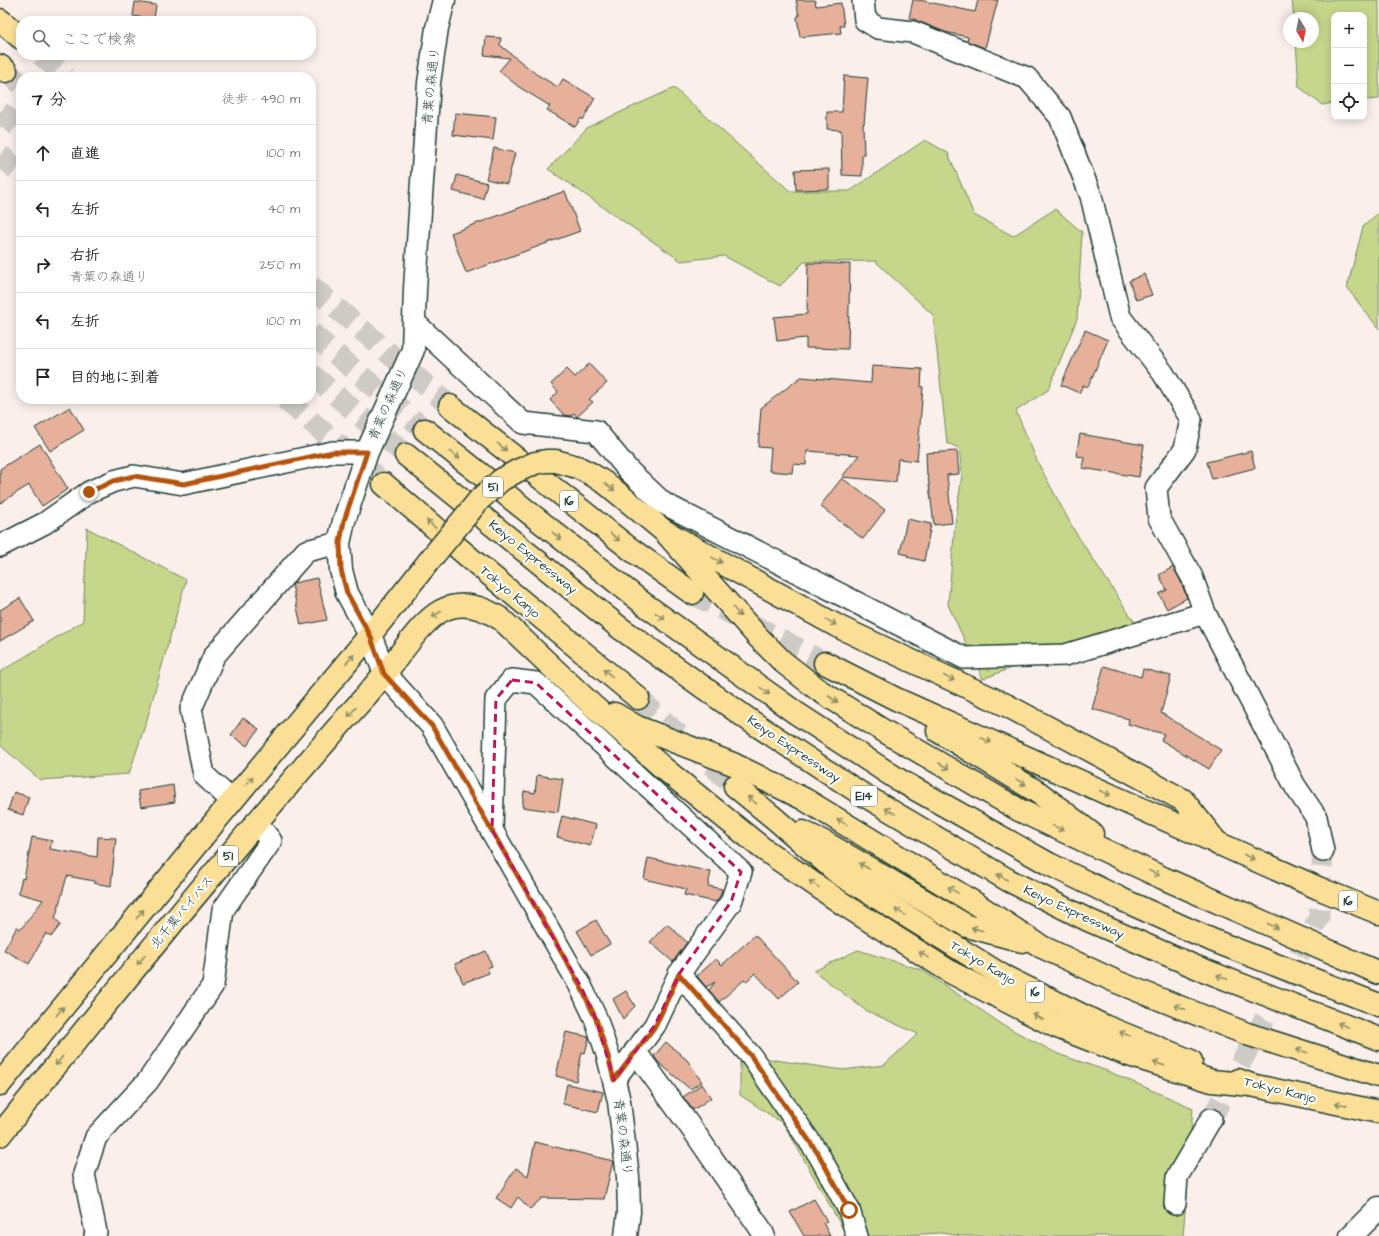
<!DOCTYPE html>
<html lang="ja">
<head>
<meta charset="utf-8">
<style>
	body { margin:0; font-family:"Architects Daughter","Klee One",sans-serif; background:#f6f6f6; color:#222 }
	.controls { position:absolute; right:12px; top:12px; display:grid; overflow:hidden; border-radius:8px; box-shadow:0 2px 10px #0003 }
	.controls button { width:36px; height:36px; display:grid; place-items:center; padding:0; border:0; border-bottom:1px solid #e0e0e0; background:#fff; color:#222; font:20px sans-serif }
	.compass { position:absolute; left:1283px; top:12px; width:36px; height:36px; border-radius:50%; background:#fff; box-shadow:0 2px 10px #0003; rotate:170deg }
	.stop { position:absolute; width:12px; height:12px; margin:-9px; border:3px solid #b45309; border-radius:50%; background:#fff }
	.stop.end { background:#b45309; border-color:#fff; box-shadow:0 1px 4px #0008 }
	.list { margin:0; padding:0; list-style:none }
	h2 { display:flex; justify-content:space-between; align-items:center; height:52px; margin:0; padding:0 16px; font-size:17px }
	h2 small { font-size:13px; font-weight:400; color:#767676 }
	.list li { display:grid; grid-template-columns:26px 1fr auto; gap:12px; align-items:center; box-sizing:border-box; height:56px; padding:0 16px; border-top:1px solid #e0e0e0 }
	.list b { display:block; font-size:15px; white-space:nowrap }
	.list p { margin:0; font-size:13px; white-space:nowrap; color:#767676 }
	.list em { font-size:13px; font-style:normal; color:#767676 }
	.icon { flex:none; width:22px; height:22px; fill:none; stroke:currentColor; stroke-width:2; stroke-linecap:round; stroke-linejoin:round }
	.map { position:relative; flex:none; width:1379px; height:1236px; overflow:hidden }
	.search { position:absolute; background:#fff; box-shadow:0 2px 10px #0003; left:16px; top:16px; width:300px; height:44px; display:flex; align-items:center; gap:10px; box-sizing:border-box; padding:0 14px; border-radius:16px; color:#767676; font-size:15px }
	.panel { position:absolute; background:#fff; box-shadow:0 2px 10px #0003; left:16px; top:72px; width:300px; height:332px; border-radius:16px }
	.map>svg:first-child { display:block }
	.green { fill:#c6d78b; stroke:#728a60 }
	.building { fill:#e6b09b; stroke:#1f3d34 }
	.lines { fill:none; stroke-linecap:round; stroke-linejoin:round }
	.street-tunnel { stroke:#cecbc6; stroke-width:21; stroke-dasharray:21 10; stroke-linecap:butt }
	.highway-tunnel { stroke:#cecbc6; stroke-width:22; stroke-dasharray:22 11; stroke-linecap:butt }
	.street-casing { stroke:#1f3d34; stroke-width:24 }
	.secondary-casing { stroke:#1f3d34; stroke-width:25 }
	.highway-casing { stroke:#1f3d34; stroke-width:25 }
	.street { stroke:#fff; stroke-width:21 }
	.secondary { stroke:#fff; stroke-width:22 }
	.highway { stroke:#fbdf96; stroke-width:22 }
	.highway-bridge-casing { stroke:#1f3d34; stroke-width:25; stroke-linecap:butt }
	.highway-bridge { stroke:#fbdf96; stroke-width:22 }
	.oneway { stroke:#8d8e65 }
	.route { stroke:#b45309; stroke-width:5 }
	.marked { fill:none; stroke:#c2185b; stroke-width:3; stroke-dasharray:8 5; stroke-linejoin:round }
	.labels { text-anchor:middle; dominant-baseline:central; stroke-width:4; stroke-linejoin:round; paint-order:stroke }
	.shield { fill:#fff; stroke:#627771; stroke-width:1 }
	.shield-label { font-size:12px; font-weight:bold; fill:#1f3d34 }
	.street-label { font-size:13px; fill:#1f3d34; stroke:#fff }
</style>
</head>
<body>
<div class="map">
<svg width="1379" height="1236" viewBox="0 0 1379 1236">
	<rect width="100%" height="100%" fill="#faefeb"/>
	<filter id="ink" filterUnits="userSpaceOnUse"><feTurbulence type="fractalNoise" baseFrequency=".025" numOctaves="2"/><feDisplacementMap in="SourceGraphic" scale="8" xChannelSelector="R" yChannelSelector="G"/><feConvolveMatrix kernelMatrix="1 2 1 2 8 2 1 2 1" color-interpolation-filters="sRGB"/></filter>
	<g filter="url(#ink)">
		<g class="green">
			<polygon points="1292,0 1379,0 1379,99 1364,100 1364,15 1334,15 1334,103 1322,105 1299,87 1296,42 1313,42 1313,18 1294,18"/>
			<polygon points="674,88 790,191 850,191 925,140 948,153 974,215 1013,236 1055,209 1082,232 1077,319 1048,390 1016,411 1038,463 1074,530 1135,623 1076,642 983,679 948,605 955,524 962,475 959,448 947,443 933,315 875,261 804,262 780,286 724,256 681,261 548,169 588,127"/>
			<polygon points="1379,212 1379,329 1347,288 1363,227"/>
			<polygon points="87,528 186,580 147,719 129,774 40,780 0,745 0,672 83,621"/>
			<polygon points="858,950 922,970 1003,1025 1058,1054 1110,1072 1193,1108 1183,1236 963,1236 940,1233 889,1236 847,1236 784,1124 740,1095 740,1062 762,1058 843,1070 884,1065 918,1034 865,1010 814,971"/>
		</g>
		<g class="building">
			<polygon points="796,0 815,0 816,6 841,3 844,26 840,26 841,33 800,37 797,17 799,16"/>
			<polygon points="913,0 919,0 975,12 978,0 998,0 985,48 967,41 968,37 945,32 915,20 915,19 909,18"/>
			<polygon points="135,2 156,5 154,19 133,16"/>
			<polygon points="486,37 501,38 500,45 536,74 558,87 563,79 595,98 583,120 581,118 575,127 547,110 550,106 519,87 499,71 510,58 484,55"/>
			<polygon points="844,76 868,78 864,124 863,124 864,154 862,154 862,176 842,175 841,130 827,129 827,112 842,112"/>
			<polygon points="455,113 496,117 493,140 453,135"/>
			<polygon points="494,148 515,153 507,184 486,179"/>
			<polygon points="829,169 829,189 796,190 795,170"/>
			<polygon points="457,175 487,183 483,199 453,191"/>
			<polygon points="565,191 580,231 466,273 451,233"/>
			<polygon points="808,263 850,264 848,349 806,348 806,338 777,341 774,317 807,314"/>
			<polygon points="1144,274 1152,295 1136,300 1129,281"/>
			<polygon points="1085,330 1108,340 1088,387 1083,385 1079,393 1061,385"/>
			<polygon points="589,364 607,383 589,399 593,402 577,417 574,413 571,416 564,415 550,400 558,392 551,384 567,369 575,377"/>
			<polygon points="872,366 922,369 921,387 923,387 917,461 898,459 896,482 842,477 859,455 807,451 806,465 793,464 792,473 769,471 771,448 758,447 761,408 801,377 871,383"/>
			<polygon points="70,407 84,430 50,451 35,428"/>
			<polygon points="1080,434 1144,445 1139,477 1082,468 1084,457 1076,456"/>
			<polygon points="40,444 68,489 42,506 29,485 0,503 0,469"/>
			<polygon points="957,451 959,474 947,475 952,523 934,525 928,476 927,476 926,453"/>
			<polygon points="1251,451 1255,468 1212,479 1207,462"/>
			<polygon points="842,478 885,510 863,539 820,506"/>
			<polygon points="907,519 931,524 924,561 907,557 908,555 900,553"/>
			<polygon points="1173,567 1181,582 1187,598 1167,609 1159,594 1167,590 1159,575"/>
			<polygon points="317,578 327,620 301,625 292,585 294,583"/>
			<polygon points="20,598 34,621 0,641 0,610"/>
			<polygon points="1104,666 1141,677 1143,669 1171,676 1161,713 1221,750 1209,769 1161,740 1164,734 1128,724 1129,719 1092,709"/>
			<polygon points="243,718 259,729 247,746 231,735"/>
			<polygon points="537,775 563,779 558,812 522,807 524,791 535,793"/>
			<polygon points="173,785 175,802 141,807 138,791"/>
			<polygon points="14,792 29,797 23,815 8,810"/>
			<polygon points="562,816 596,825 590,846 557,837"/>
			<polygon points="32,837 52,841 50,849 97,857 98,837 116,838 111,886 94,883 94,881 67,876 55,919 61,924 51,937 46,933 29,964 4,950 17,927 21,929 43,900 18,893 22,878 24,879"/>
			<polygon points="648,858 711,872 708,886 722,889 720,896 716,902 684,895 686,889 644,879"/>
			<polygon points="596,920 610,944 591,955 577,931"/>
			<polygon points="667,924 687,942 673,962 650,942"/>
			<polygon points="755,935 798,982 779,999 755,973 746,982 744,980 719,1002 709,990 715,982 706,987 697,976 716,959 722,965"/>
			<polygon points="486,951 492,966 487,968 489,973 463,983 455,964"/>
			<polygon points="626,991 635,1006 623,1019 613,999"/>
			<polygon points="566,1032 589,1037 589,1038 585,1053 582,1052 576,1081 556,1076"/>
			<polygon points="666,1042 687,1060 702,1082 690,1089 658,1062 654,1056"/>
			<polygon points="567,1084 603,1092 598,1112 563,1104"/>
			<polygon points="702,1084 711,1098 693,1110 683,1097"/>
			<polygon points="535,1142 613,1161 604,1199 542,1198 530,1209 518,1197 511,1208 496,1198 516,1168 528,1176"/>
			<polygon points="814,1199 827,1221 823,1223 830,1236 804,1236 790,1212"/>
		</g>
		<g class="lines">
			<polyline class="street-tunnel" points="1211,1119 1319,917 1323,851"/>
			<g class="highway-tunnel">
				<polyline points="41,55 67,77"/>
				<polyline points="6,71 21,84"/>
				<polyline points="0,112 21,129"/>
				<polyline points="0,155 21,173"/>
				<polyline points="311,286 450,406"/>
				<polyline points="311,333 425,430"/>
				<polyline points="311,374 406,455"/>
				<polyline points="285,399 384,484"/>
				<polyline points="692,593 825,663"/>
				<polyline points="638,698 735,786"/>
			</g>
			<g class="street-casing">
				<g id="street">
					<polyline points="863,0 865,20 878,28 913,32 1027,78 1060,117 1091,196 1120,317 1163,373 1191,419 1185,449 1156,488 1159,518 1192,577 1205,613 1295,786 1316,817 1323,851"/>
					<polyline points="414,322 523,423 596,431 629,471 663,503 964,658 1065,655 1205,613"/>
					<polyline points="0,546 45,523 89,492 114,481 134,476 183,484 333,452 367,452"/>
					<polyline points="232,801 204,775 191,709 214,656 306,551 339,543"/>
					<polyline points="492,830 496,699 512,680 536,683 741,872 731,902 679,974 655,1025 614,1080"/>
					<polyline points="679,974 751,1056 819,1155 849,1210 857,1236"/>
					<polyline points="635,1051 697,1136 762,1231 764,1236"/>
					<polyline points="1175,1204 1177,1177 1211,1119"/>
					<polyline points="95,1236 96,1232 84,1174 96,1137 148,1081 213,985 223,910 271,841 256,822"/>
				</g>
			</g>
			<g class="secondary-casing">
				<g id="secondary">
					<polyline points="444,0 437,28 429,83 421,196 415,289 413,350 367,452 344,521 339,543 341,570 347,593 370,635 385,674 432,726 580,985 596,1019 608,1056 619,1101 628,1177 629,1212 626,1236"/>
					<polyline points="1351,1236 1379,1208"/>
				</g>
			</g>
			<g class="highway-casing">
				<g id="highway">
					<polyline points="0,20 21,38"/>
					<polyline points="0,66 6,71"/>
					<polyline points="450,406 629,548 692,593"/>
					<polyline points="425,430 644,604 796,713 899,780 1049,864 1123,900 1214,941 1379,1005"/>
					<polyline points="406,455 620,628 752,722 857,791 1008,880 1088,920 1196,967 1379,1039"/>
					<polyline points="577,467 591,474 608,485 664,531 742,574 839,627 1006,705 1183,800 1218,844"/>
					<polyline points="384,484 471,559 638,698"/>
					<polyline points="664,531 759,638 783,662 820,691 884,731 1019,810 1163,878 1379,973"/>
					<polyline points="825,663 896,699 1318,888 1379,913"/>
					<polyline points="615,714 637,727 733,764 804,799 976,904 1042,947 1117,982 1247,1034 1379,1076"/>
					<polyline points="938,731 1039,793 1092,834"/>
					<polyline points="735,786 774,818 839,874 1003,976 1104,1026 1191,1061"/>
					<polyline points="803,832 826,843 967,926 1022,941"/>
					<polyline points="1238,1080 1251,1085 1379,1112"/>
					<polyline points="0,1084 232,801 370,635 433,556"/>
					<path d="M0 1135C113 994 228 854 346 718 360 703 373 688 386 672 401 654 421 622 441 611 461 600 483 607 501 619L592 705 662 767 762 848 843 904 952 973 1055 1026 1129 1055 1212 1081 1251 1085"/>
				</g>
			</g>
			<use href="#street" class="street"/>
			<use href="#secondary" class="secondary"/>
			<use href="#highway" class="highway"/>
			<g class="highway-bridge-casing">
				<polyline id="highway-bridge" points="433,556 479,500 501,480 517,471 535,463 546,461 556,461 577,467"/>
			</g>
			<use href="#highway-bridge" class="highway-bridge"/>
		</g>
		<defs><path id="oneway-shaft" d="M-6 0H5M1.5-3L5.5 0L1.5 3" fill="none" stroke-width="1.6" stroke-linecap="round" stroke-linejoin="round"/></defs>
		<g class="oneway">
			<use href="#oneway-shaft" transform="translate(502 447) rotate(39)"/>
			<use href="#oneway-shaft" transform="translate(455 455) rotate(38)"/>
			<use href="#oneway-shaft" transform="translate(610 487) rotate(38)"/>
			<use href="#oneway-shaft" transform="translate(431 524) rotate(-139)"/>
			<use href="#oneway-shaft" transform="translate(557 536) rotate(38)"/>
			<use href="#oneway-shaft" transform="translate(615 537) rotate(39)"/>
			<use href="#oneway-shaft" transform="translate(717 560) rotate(29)"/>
			<use href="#oneway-shaft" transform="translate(737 612) rotate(49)"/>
			<use href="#oneway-shaft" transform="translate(437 614) rotate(147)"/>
			<use href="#oneway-shaft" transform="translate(660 616) rotate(36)"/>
			<use href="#oneway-shaft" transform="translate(831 622) rotate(29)"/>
			<use href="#oneway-shaft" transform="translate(350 659) rotate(-50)"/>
			<use href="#oneway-shaft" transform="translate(608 673) rotate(-140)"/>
			<use href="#oneway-shaft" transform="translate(949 678) rotate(25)"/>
			<use href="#oneway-shaft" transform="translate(765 691) rotate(36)"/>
			<use href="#oneway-shaft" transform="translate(833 699) rotate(33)"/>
			<use href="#oneway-shaft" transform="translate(352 712) rotate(131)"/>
			<use href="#oneway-shaft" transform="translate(986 740) rotate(24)"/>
			<use href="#oneway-shaft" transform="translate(944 766) rotate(30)"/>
			<use href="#oneway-shaft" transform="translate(249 781) rotate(-50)"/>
			<use href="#oneway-shaft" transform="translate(1021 782) rotate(32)"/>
			<use href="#oneway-shaft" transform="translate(1105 793) rotate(24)"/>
			<use href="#oneway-shaft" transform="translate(752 800) rotate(-141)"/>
			<use href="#oneway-shaft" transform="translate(890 811) rotate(-149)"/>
			<use href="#oneway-shaft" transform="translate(842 822) rotate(-149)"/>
			<use href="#oneway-shaft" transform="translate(1058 828) rotate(25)"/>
			<use href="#oneway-shaft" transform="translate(1249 857) rotate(24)"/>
			<use href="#oneway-shaft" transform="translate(864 866) rotate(-150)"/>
			<use href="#oneway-shaft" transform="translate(1154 873) rotate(26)"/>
			<use href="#oneway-shaft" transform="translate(1002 877) rotate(-150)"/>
			<use href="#oneway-shaft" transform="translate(814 884) rotate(-145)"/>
			<use href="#oneway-shaft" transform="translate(953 890) rotate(-149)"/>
			<use href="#oneway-shaft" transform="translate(900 912) rotate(-148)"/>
			<use href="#oneway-shaft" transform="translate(140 914) rotate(-51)"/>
			<use href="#oneway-shaft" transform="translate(1273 926) rotate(24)"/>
			<use href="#oneway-shaft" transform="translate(977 929) rotate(-164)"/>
			<use href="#oneway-shaft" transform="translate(924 955) rotate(-148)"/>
			<use href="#oneway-shaft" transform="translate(141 960) rotate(130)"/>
			<use href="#oneway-shaft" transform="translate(1222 977) rotate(-158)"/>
			<use href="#oneway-shaft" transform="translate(1180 1007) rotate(-158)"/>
			<use href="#oneway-shaft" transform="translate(60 1011) rotate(-51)"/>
			<use href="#oneway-shaft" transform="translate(1038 1017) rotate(-153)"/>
			<use href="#oneway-shaft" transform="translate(1343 1025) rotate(-158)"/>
			<use href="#oneway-shaft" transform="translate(1125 1034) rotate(-158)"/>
			<use href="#oneway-shaft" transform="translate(1302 1051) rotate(-163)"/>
			<use href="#oneway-shaft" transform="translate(59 1061) rotate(129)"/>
			<use href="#oneway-shaft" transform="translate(1159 1064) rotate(-163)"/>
			<use href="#oneway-shaft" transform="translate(1341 1104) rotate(-168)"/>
		</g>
	</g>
	<g class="lines" filter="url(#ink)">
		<polyline class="route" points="89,492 114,481 134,476 184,484 333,452 367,452 344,521 340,542 341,570 347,593 370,635 384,674 432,726 580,985 596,1019 608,1056 614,1080 656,1025 679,974 751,1056 819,1155 849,1210"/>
	</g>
	<path class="marked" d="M512 680 536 683 741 872 731 902 679 974 655 1025 614 1080 596 1019 580 985 492 830 496 699Z"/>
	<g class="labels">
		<g class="shield">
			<rect x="483" y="477" width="20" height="20" rx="3"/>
			<rect x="560" y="491" width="18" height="20" rx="3"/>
			<rect x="851" y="786" width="26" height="20" rx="3"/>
			<rect x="218" y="846" width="20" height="20" rx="3"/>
			<rect x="1339" y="891" width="18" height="20" rx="3"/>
			<rect x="1026" y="982" width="18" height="20" rx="3"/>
		</g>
		<g class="shield-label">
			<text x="493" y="487">51</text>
			<text x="569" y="501">16</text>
			<text x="864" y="796">E14</text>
			<text x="228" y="856">51</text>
			<text x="1348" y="901">16</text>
			<text x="1035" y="992">16</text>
		</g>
		<g class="street-label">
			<text transform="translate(431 86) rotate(-84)">青葉の森通り</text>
			<text transform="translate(388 404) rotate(-66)">青葉の森通り</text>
			<text transform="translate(533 557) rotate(39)">Keiyo Expressway</text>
			<text transform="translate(510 592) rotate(40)">Tokyo Kanjo</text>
			<text transform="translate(794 749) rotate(34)">Keiyo Expressway</text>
			<text transform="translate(182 912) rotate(-50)">北千葉バイパス</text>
			<text transform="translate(1074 912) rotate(25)">Keiyo Expressway</text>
			<text transform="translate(983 963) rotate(31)">Tokyo Kanjo</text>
			<text transform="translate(1280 1090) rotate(14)">Tokyo Kanjo</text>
			<text transform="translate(623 1137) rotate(83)">青葉の森通り</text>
		</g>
	</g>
</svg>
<div class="controls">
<button>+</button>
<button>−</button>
<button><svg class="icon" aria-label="locate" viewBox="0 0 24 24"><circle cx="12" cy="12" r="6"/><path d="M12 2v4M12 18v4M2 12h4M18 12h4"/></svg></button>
</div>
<svg class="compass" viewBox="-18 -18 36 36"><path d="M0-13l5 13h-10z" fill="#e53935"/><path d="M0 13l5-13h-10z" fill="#767676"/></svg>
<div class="stop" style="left:849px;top:1210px"></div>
<div class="stop end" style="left:89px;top:492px"></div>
<div class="search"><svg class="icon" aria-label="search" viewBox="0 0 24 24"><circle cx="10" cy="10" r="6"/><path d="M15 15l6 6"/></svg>ここで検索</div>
<section class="panel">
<h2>7 分<small>徒歩 · 490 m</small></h2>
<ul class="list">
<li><svg class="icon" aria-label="ahead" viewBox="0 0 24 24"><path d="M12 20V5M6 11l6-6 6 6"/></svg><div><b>直進</b></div><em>100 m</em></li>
<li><svg class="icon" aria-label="left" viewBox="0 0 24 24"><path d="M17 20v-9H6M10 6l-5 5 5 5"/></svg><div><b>左折</b></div><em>40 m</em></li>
<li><svg class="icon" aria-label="right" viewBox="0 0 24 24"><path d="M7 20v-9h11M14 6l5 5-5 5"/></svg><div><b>右折</b><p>青葉の森通り</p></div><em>250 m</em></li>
<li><svg class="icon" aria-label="left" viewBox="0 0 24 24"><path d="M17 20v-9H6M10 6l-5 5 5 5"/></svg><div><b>左折</b></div><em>100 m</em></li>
<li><svg class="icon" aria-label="arrive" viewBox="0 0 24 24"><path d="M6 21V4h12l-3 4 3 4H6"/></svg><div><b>目的地に到着</b></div></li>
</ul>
</section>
</div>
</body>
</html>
